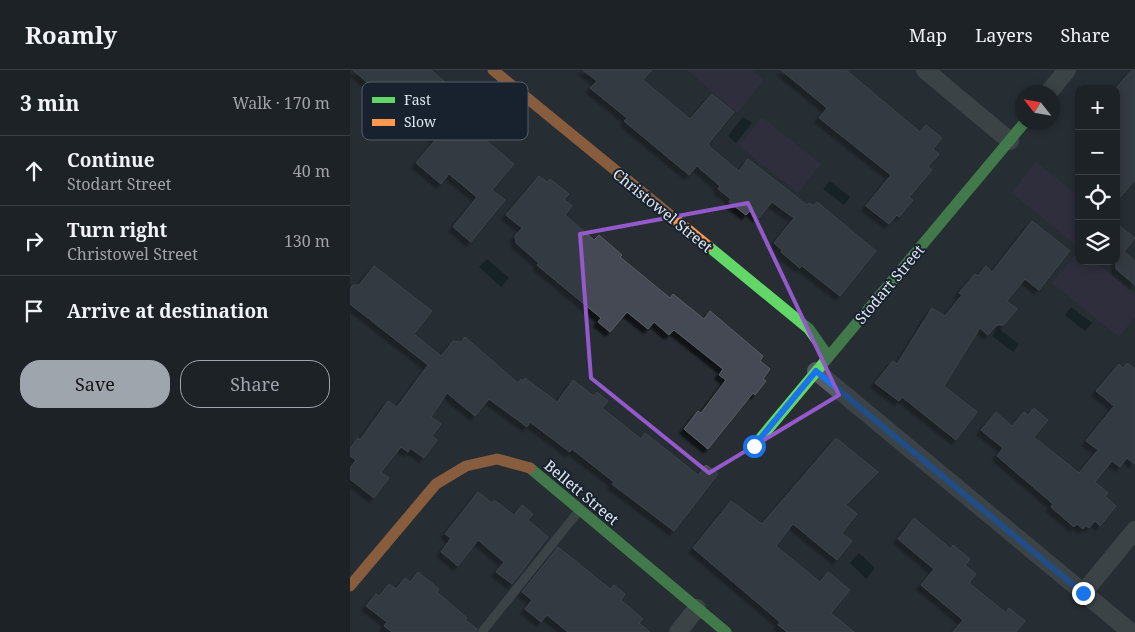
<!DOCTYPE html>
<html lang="en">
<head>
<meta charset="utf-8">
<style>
	body { margin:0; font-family:"Noto Serif",serif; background:#2a2f32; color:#f1f3f6 }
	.controls { position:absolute; right:15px; top:15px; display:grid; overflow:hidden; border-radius:10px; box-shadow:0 2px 8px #0003 }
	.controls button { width:45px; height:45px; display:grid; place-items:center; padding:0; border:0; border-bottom:1px solid #3b3f43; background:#1d2226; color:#f1f3f6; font:25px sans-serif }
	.compass { position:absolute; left:665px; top:15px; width:45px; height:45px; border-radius:50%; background:#1d2226; box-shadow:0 2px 8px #0003; rotate:301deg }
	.stop { position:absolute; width:15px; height:15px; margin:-11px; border:4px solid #1a73e8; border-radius:50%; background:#fff }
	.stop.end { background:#1a73e8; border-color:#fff; box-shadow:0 1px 5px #0008 }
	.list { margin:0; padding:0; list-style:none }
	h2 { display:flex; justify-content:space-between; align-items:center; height:65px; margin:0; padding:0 20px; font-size:21px }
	h2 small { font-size:16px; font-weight:400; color:#a0a4a7 }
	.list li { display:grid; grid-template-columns:32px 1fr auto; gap:15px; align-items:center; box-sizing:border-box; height:70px; padding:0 20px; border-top:1px solid #3b3f43 }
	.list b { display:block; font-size:19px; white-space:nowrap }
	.list p { margin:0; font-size:16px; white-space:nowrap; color:#a0a4a7 }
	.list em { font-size:16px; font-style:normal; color:#a0a4a7 }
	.actions { display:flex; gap:10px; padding:15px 20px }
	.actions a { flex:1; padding:11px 0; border:1px solid #9fa5ad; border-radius:20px; text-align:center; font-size:18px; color:#9fa5ad }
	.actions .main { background:#9fa5ad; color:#111 }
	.icon { flex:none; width:28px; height:28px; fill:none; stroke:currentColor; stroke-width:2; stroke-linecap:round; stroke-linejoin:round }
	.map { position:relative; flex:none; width:785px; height:562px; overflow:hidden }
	header { display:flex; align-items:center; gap:30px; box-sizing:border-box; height:70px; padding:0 25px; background:#1d2226; border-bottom:1px solid #3b3f43 }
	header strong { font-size:24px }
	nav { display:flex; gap:28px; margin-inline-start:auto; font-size:18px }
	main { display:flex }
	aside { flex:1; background:#1d2226 }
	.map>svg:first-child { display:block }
	.green { fill:#393048 }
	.water { fill:#041517 }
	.building { fill:#444853; stroke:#5a5e64; filter:url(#shadow) }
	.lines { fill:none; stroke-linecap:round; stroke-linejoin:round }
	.lane { stroke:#565e61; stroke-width:9 }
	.street { stroke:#565e61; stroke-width:18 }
	.fast { stroke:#63d668; stroke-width:11 }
	.slow { stroke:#ff974d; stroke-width:11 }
	.route { stroke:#1a73e8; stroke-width:6 }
	.marked { fill:none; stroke:#945acb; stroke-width:4; stroke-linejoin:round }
	.labels { text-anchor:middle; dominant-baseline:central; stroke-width:4; stroke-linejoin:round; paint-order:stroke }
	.street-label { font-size:15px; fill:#dfe6ee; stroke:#18222e }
	.key { fill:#18222e; stroke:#545d68; stroke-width:1 }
	.key-label { font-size:14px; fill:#dfe6ee }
</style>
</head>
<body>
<header>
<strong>Roamly</strong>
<nav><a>Map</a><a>Layers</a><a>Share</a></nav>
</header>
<main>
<aside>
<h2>3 min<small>Walk · 170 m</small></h2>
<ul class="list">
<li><svg class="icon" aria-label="ahead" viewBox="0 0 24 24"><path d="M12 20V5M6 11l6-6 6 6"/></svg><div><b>Continue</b><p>Stodart Street</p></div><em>40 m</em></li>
<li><svg class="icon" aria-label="right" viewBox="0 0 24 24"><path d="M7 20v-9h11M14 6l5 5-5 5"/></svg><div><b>Turn right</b><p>Christowel Street</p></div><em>130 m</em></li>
<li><svg class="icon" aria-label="arrive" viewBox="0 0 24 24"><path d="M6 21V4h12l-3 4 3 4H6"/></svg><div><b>Arrive at destination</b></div></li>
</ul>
<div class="actions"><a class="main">Save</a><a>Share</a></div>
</aside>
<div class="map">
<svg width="785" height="562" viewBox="0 0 785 562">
	<defs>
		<filter id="shadow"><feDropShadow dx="-4.5" dy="4.5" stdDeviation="1" flood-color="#0009"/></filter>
	</defs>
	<rect width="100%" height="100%" fill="#272d33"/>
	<g class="green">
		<polygon points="337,0 402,0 414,10 387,43"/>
		<polygon points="412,47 471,94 448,123 389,76"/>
		<polygon points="686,92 729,126 728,176 661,123"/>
		<polygon points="729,180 729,191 744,191 785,224 785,247 769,267 702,213"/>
	</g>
	<g class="water">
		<polygon points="393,47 402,53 386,73 378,66"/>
		<polygon points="480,111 500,127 494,135 473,119"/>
		<polygon points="137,189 159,208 151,217 129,197"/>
		<polygon points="721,237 742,253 735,261 715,245"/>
		<polygon points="648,258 669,274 663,282 642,266"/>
		<polygon points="509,483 525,498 516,509 500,493"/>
	</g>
	<g class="building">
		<polygon points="3,0 81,0 96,13 93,16 134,51 132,54 137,58 131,66 164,94 142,120 155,130 121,172 103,157 127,127 99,104 91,114 66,93 86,69 81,65 99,44 57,51 50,45 50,41"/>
		<polygon points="233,0 302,0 293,10 340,49 362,24 384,42 358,74 361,78 389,101 398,89 457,135 459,133 464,136 467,132 526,181 490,226 452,196 450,198 431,182 432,180 424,173 444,148 422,132 409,148 400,141 396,145 379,132 381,129 368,119 370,116 347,96 339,105 274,51 277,48 240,18 247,11"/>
		<polygon points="431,0 496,0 570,62 576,55 592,68 583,79 589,84 578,97 582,100 559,127 563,130 549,147 547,145 539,154 516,136 541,105 469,48 477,38"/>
		<polygon points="782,0 785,0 785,110 766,132 766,18"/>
		<polygon points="189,106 197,112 200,109 219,124 214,129 222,136 215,145 244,170 249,165 272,185 270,187 320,228 323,224 354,249 360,241 413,286 410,291 420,299 413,309 416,311 405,325 403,323 358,379 334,359 348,341 351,343 376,310 369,305 373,299 324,260 319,265 304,252 298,259 277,242 260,262 248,252 251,248 187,195 189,193 166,173 165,166 172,158 156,145"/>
		<polygon points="682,151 720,181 689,220 675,209 657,231 667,239 654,255 647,255 638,265 630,258 594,316 627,342 606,370 552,327 549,331 525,313 543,291 547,294 582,238 595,246 612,225 609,223 625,204 628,206 636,196 642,202"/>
		<polygon points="766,153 785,168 774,182 785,191 785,215 766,199"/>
		<polygon points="24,196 82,241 64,264 91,286 103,271 111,272 115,267 168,313 171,309 174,311 175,308 207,332 223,310 244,326 247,322 258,331 252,338 291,369 295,363 348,405 356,395 368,404 324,461 262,414 264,412 222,379 220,382 180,352 177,357 139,329 125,346 97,323 81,347 91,354 82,366 87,370 74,388 60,378 58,382 51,377 31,402 39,408 24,428 0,409 0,398 6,390 0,386 0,378 8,368 10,370 38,331 47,337 78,295 0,234 0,220 3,215 9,215"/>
		<polygon points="777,293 785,299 785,394 777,388 770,397 762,391 745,412 758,423 755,426 766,436 750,456 745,451 739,458 736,456 733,459 727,454 724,457 701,437 703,434 647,386 653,378 631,360 646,342 662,356 674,342 678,345 684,338 698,350 684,367 729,403 748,380 736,371 764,336 746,321 769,294 773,298"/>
		<polygon points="486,368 528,402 496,435 507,444 492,463 502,471 487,490 443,454 426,476 470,512 478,502 500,520 481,543 504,562 437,562 428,555 430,552 343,478 381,431 412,454"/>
		<polygon points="128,422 142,433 144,430 164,445 172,435 183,444 178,450 198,467 162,514 146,502 154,492 128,470 108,496 91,482 101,468 95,464"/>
		<polygon points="564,448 601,479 603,475 620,489 615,495 626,504 619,513 656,543 659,538 675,551 666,562 603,562 613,550 571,515 584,499 548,469"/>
		<polygon points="208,477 260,519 264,515 275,524 271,530 293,549 289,553 300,562 218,562 197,545 191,552 175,539 182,530 172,522"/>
		<polygon points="68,502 89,519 87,522 117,548 115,550 127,559 126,562 42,562 34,556 37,552 16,536 26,524 29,526 39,514 46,519 55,508 60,512"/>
	</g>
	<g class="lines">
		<polyline class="lane" points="132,562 228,442"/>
		<g class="street">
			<polyline points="575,0 660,71"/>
			<polyline points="699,22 717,0"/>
			<polyline points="466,301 781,562"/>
			<polyline points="733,523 785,460"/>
			<polyline points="328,562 347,538"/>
		</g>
		<g class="fast">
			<polyline points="358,176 459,259 478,286"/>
			<polyline points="404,376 675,52"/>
			<polyline points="180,398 376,562"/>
		</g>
		<g class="slow">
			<polyline points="143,0 358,176"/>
			<polyline points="0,516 86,414 116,396 147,389 180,398"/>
		</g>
	</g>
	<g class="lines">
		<polyline class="route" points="404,376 466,301 733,523"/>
	</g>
	<path d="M0 0H785V562H0ZM398 133 489 325 359 403 241 308 230 164Z" fill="#272d33" fill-opacity=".55" fill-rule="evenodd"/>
	<path class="marked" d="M398 133 489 325 359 403 241 308 230 164Z"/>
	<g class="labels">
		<g class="street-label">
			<text transform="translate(313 140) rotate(39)">Christowel Street</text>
			<text transform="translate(539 214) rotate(-50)">Stodart Street</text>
			<text transform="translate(232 422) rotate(40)">Bellett Street</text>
		</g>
	</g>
	<rect x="12" y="12" width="166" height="58" rx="8" class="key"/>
	<rect x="22" y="27" width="23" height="6" fill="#63d668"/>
	<rect x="22" y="49" width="23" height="7" fill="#ff974d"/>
	<g class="key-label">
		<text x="54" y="35">Fast</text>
		<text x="54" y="57">Slow</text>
	</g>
</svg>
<div class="controls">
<button>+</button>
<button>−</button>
<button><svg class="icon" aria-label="locate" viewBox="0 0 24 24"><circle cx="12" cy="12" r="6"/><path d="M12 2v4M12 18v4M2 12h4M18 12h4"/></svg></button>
<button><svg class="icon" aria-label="layers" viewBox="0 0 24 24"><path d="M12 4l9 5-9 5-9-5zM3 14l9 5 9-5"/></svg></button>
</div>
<svg class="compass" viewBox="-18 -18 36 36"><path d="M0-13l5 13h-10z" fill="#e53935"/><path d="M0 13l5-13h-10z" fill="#a0a4a7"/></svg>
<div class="stop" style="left:404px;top:376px"></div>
<div class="stop end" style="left:733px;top:523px"></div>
</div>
</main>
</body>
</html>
